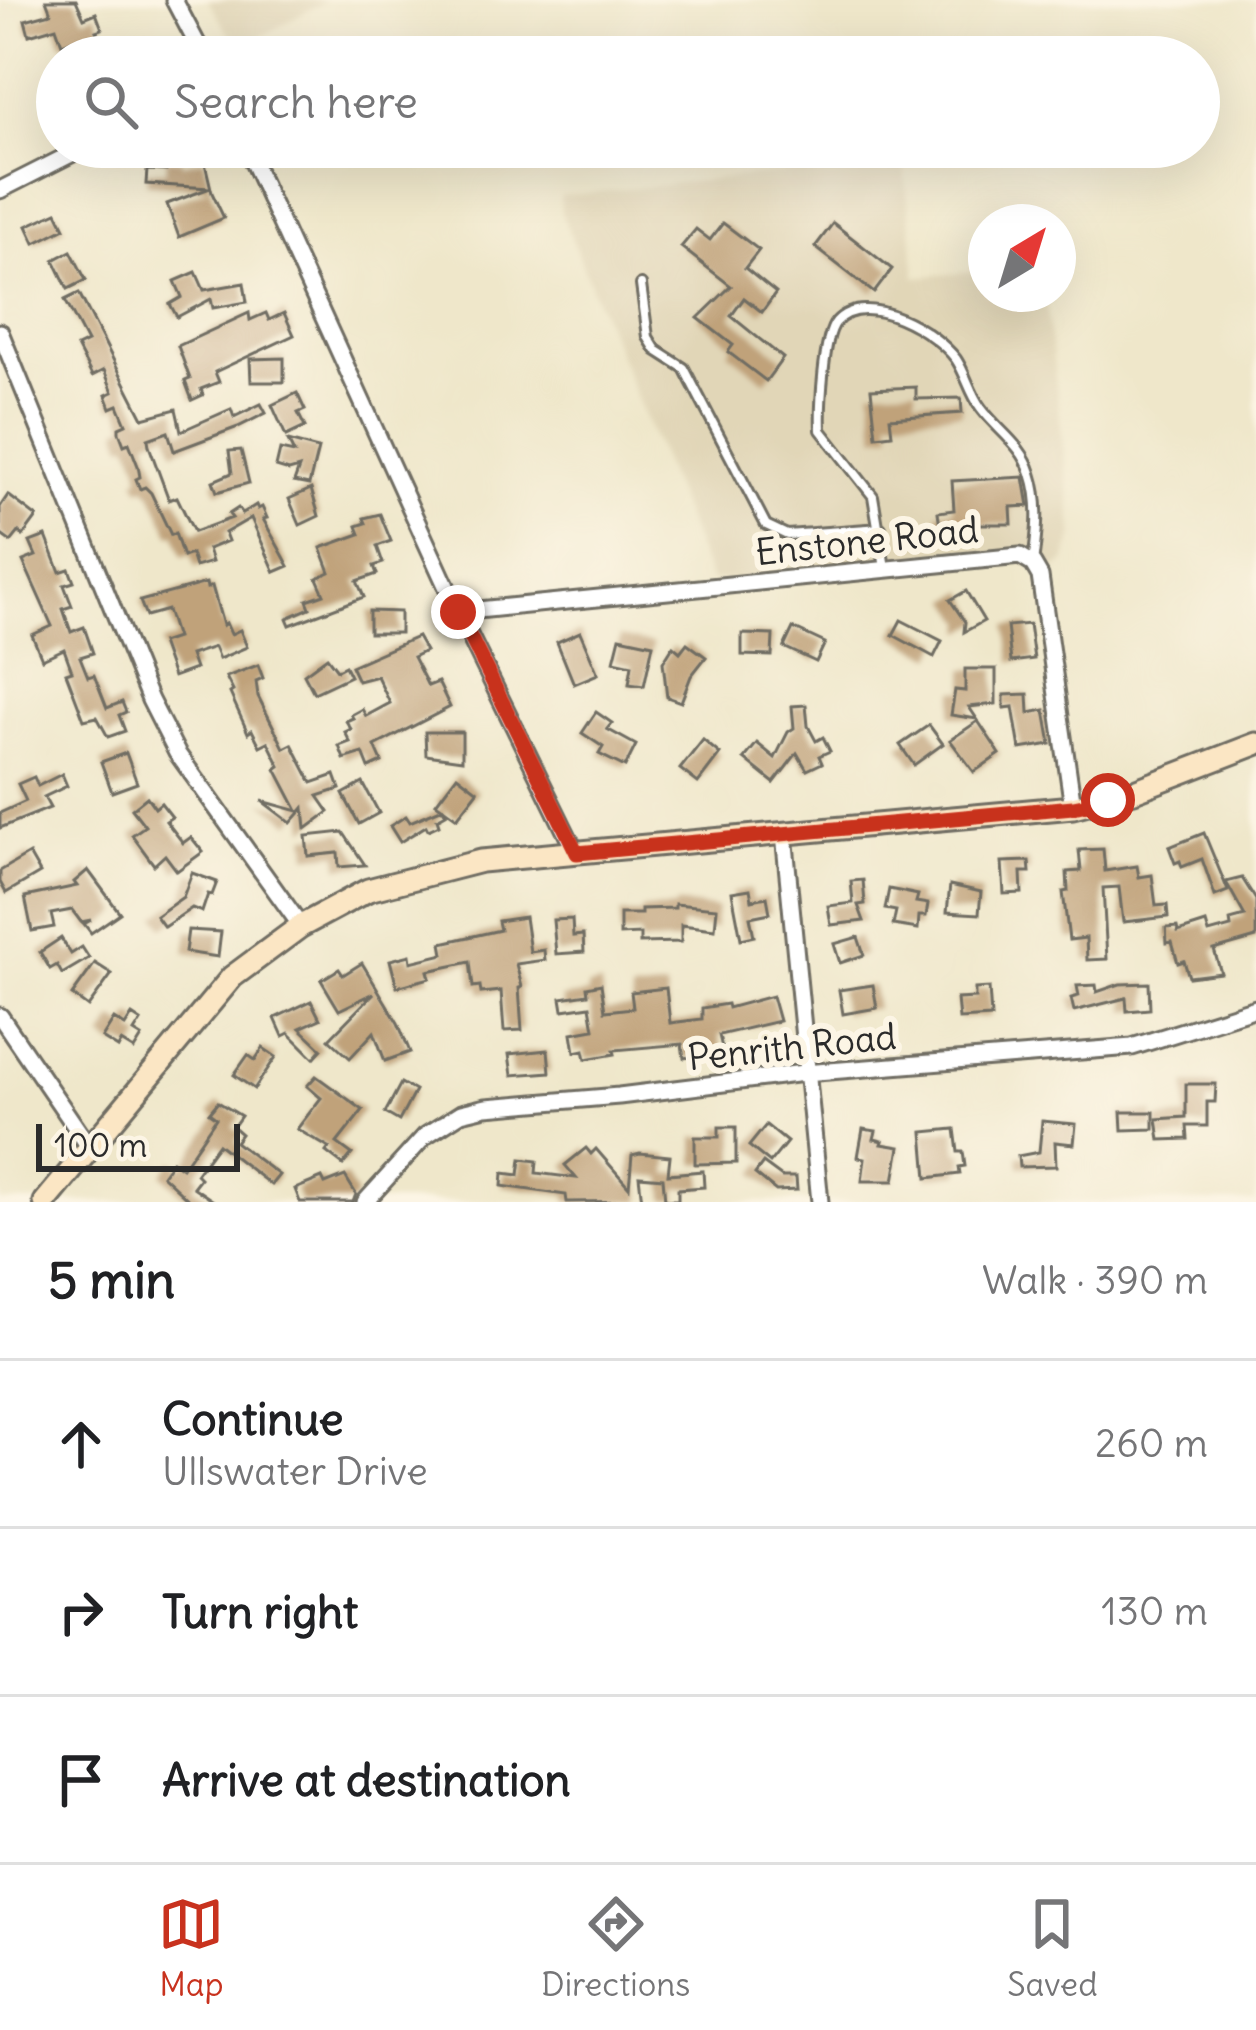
<!DOCTYPE html>
<html lang="en">
<head>
<meta charset="utf-8">
<style>
	body { margin:0; font-family:Delius,sans-serif; background:#f2f2f2; color:#202124 }
	.compass { position:absolute; left:968px; top:204px; width:108px; height:108px; border-radius:50%; background:#fff; box-shadow:0 12px 48px #0002; rotate:38deg }
	.scale { position:absolute; left:36px; bottom:30px; width:204px; box-sizing:border-box; padding-left:12px; border:6px solid #2b2b2b; border-top:0; font-size:33px; line-height:42px; white-space:nowrap; color:#2b2b2b; -webkit-text-stroke:9px #fcf5e5; paint-order:stroke }
	.stop { position:absolute; width:36px; height:36px; margin:-27px; border:9px solid #c8321e; border-radius:50%; background:#fff }
	.stop.end { background:#c8321e; border-color:#fff; box-shadow:0 3px 12px #0008 }
	.list { margin:0; padding:0; list-style:none }
	h2 { display:flex; justify-content:space-between; align-items:center; height:156px; margin:0; padding:0 48px; font-size:51px }
	h2 small { font-size:39px; font-weight:400; color:#757577 }
	.list li { display:grid; grid-template-columns:78px 1fr auto; gap:36px; align-items:center; box-sizing:border-box; height:168px; padding:0 48px; border-top:3px solid #e0e0e0 }
	.list b { display:block; font-size:45px; white-space:nowrap }
	.list p { margin:0; font-size:39px; white-space:nowrap; color:#757577 }
	.list em { font-size:39px; font-style:normal; color:#757577 }
	.icon { flex:none; width:66px; height:66px; fill:none; stroke:currentColor; stroke-width:2; stroke-linecap:round; stroke-linejoin:round }
	.map { position:relative; flex:none; width:1256px; height:1202px; overflow:hidden }
	.search { position:absolute; background:#fff; box-shadow:0 12px 48px #0002; left:36px; right:36px; top:36px; height:132px; display:flex; align-items:center; gap:30px; box-sizing:border-box; padding:0 42px; border-radius:66px; color:#757577; font-size:45px }
	.sheet { height:660px; background:#fff }
	nav { display:flex; justify-content:space-around; align-items:center; box-sizing:border-box; height:168px; border-top:3px solid #e0e0e0; background:#fff; font-size:33px; color:#757577 }
	nav a { display:grid; justify-items:center; gap:6px }
	nav .on { color:#c8321e }
	.map>svg:first-child { display:block }
	.built { fill:#e1d6b7 }
	.building { fill:#c0a27a }
	.lines { fill:none; stroke-linecap:round; stroke-linejoin:round }
	.lane-casing { stroke:#706d63; stroke-width:14 }
	.street-casing { stroke:#706d63; stroke-width:21 }
	.secondary-casing { stroke:#706d63; stroke-width:27 }
	.lane { stroke:#fff; stroke-width:8 }
	.street { stroke:#fff; stroke-width:15 }
	.secondary { stroke:#fbe6c4; stroke-width:21 }
	.route { stroke:#c8321e; stroke-width:15 }
	.labels { text-anchor:middle; dominant-baseline:central; stroke-width:12; stroke-linejoin:round; paint-order:stroke }
	.street-label { font-size:36px; fill:#2b2b2b; stroke:#fcf5e5 }
</style>
</head>
<body>
<div class="map">
<svg width="1256" height="1202" viewBox="0 0 1256 1202">
	<rect width="100%" height="100%" fill="#fcf5e5"/>
	<filter id="ink" filterUnits="userSpaceOnUse"><feTurbulence type="fractalNoise" baseFrequency=".00833" numOctaves="2"/><feDisplacementMap in="SourceGraphic" scale="24" xChannelSelector="R" yChannelSelector="G"/><feConvolveMatrix kernelMatrix="1 2 1 2 8 2 1 2 1" color-interpolation-filters="sRGB"/></filter>
	<filter id="wash" filterUnits="userSpaceOnUse"><feTurbulence type="fractalNoise" baseFrequency=".004" numOctaves="4" result="noise"/><feDisplacementMap in="SourceGraphic" scale="48" xChannelSelector="R" yChannelSelector="G"/><feGaussianBlur stdDeviation="2.7" result="paint"/><feColorMatrix in="noise" values="0 0 0 0 0 0 0 0 0 0 0 0 0 0 0 0 0 1.4 0 .05"/><feComposite in="paint" operator="in"/></filter>
	<g filter="url(#wash)">
		<rect width="100%" height="100%" fill="#efe7ca"/>
		<g class="built">
			<polygon points="208,0 327,0 238,49"/>
			<polygon points="874,163 904,166 916,277 986,271 986,294 1045,294 1074,536 1065,562 1046,576 1037,561 711,581 561,212 560,196"/>
		</g>
		<g id="blocks">
			<g class="building">
				<polygon points="46,0 76,0 84,18 96,13 102,29 96,31 107,57 84,57 76,39 62,44 56,27 29,35 25,20 51,13"/>
				<polygon points="166,159 182,160 182,164 204,159 212,193 224,218 179,237 167,204 210,188 146,184 147,170 166,171"/>
				<polygon points="57,212 65,228 35,243 27,226"/>
				<polygon points="723,223 759,250 745,268 776,293 762,312 744,298 731,316 783,358 766,381 728,352 733,345 698,318 731,286 681,247 696,229 710,240"/>
				<polygon points="833,223 892,269 874,293 815,247"/>
				<polygon points="71,251 86,280 68,289 54,260"/>
				<polygon points="196,272 204,290 244,283 247,302 213,308 211,299 177,317 170,304 182,297 175,281"/>
				<polygon points="79,293 143,418 176,409 181,431 231,409 234,417 261,404 266,413 238,427 174,451 168,432 148,439 149,446 169,500 177,497 194,532 232,518 229,514 238,508 242,514 256,505 258,509 262,507 267,518 263,519 289,566 275,572 251,518 225,533 228,541 208,549 212,562 195,567 191,554 183,557 175,533 171,535 151,493 145,487 140,489 136,479 140,477 138,466 129,443 124,445 119,432 119,427 126,424 118,405 111,408 106,395 113,392 104,370 92,376 77,347 87,342 65,300"/>
				<polygon points="249,313 250,320 266,313 269,320 284,313 294,335 215,372 219,382 201,389 203,395 192,400 185,381 190,379 178,346"/>
				<polygon points="284,358 284,382 251,382 250,359"/>
				<polygon points="916,387 916,399 961,398 962,413 890,418 892,434 876,436 871,389"/>
				<polygon points="297,393 305,410 298,413 305,427 286,436 272,405"/>
				<polygon points="288,441 318,449 309,485 294,482 299,468 289,471 276,467 280,450 294,453"/>
				<polygon points="241,450 249,483 217,492 213,481 232,473 229,451"/>
				<polygon points="1024,477 1029,506 1011,507 1012,524 977,524 976,538 946,538 946,525 940,526 938,512 954,510 952,481"/>
				<polygon points="311,489 319,516 300,525 289,499"/>
				<polygon points="8,495 37,517 23,536 19,532 11,542 0,534 0,507"/>
				<polygon points="380,514 391,541 377,546 383,563 374,566 377,574 357,581 364,597 290,625 287,618 310,608 307,600 324,594 317,578 330,572 321,548 360,534 357,526 366,523 364,518"/>
				<polygon points="46,536 60,572 69,569 74,582 64,585 72,606 63,609 71,632 84,627 93,653 80,657 88,677 94,675 107,708 122,702 126,712 119,715 125,731 108,737 97,717 84,720 66,673 72,671 64,649 42,659 32,635 52,626 23,561 36,556 30,542"/>
				<polygon points="206,583 207,588 212,586 223,625 226,623 231,634 240,630 247,647 219,659 214,647 190,655 195,669 173,677 161,643 176,638 167,610 146,616 140,601"/>
				<polygon points="966,591 984,621 964,632 965,622 950,600"/>
				<polygon points="369,611 400,612 400,633 369,633"/>
				<polygon points="901,620 942,641 934,657 893,635"/>
				<polygon points="1029,624 1034,659 1011,662 1007,626"/>
				<polygon points="793,628 825,643 816,662 784,647"/>
				<polygon points="580,632 598,674 574,684 557,642"/>
				<polygon points="742,634 773,635 772,656 742,655"/>
				<polygon points="417,637 425,651 413,657 428,686 438,682 450,707 375,746 382,762 369,768 363,753 344,759 339,746 350,742 345,732 351,729 346,721 353,718 351,715 362,709 366,716 390,703 377,676 358,681 351,666"/>
				<polygon points="620,637 653,644 644,686 629,684 632,665 614,661"/>
				<polygon points="687,643 706,657 691,676 681,702 667,697 663,662 673,646 680,652"/>
				<polygon points="327,657 337,670 345,666 350,676 314,693 304,674"/>
				<polygon points="258,665 263,678 256,681 258,696 284,748 292,744 312,783 335,775 340,789 318,796 329,812 306,829 304,808 291,823 262,801 298,811 276,769 280,766 268,742 260,746 252,730 248,733 230,693 233,691 226,677"/>
				<polygon points="965,669 996,669 996,704 969,707 977,719 951,715 955,690 965,691"/>
				<polygon points="1028,694 1029,713 1045,710 1051,744 1020,749 1013,707 1004,708 1004,695"/>
				<polygon points="806,705 808,726 816,741 823,737 830,751 819,756 822,763 807,770 797,753 774,783 744,759 757,743 775,758 788,732 794,728 792,706"/>
				<polygon points="596,712 612,723 607,729 636,745 625,767 599,754 603,747 582,733"/>
				<polygon points="978,721 1000,754 974,772 950,740"/>
				<polygon points="929,725 943,744 914,765 900,745"/>
				<polygon points="425,732 462,732 462,760 426,755"/>
				<polygon points="703,740 720,754 698,783 680,769"/>
				<polygon points="126,753 137,783 112,792 101,762"/>
				<polygon points="62,774 67,786 44,797 50,808 0,828 0,813 26,801 18,784 34,777 38,786"/>
				<polygon points="457,775 478,791 457,818 436,803"/>
				<polygon points="363,783 379,813 359,824 343,794"/>
				<polygon points="147,797 155,808 161,803 172,817 166,821 183,843 191,837 203,852 177,871 165,855 154,865 132,835 145,826 132,809"/>
				<polygon points="443,808 446,814 437,819 439,825 428,830 426,826 400,842 390,826 406,816 410,822"/>
				<polygon points="343,832 365,865 339,867 338,853 308,856 306,836"/>
				<polygon points="1204,833 1228,891 1215,896 1202,859 1182,867 1180,861 1175,863 1169,847"/>
				<polygon points="1103,849 1105,871 1137,866 1139,877 1152,875 1156,906 1167,905 1168,917 1123,922 1119,887 1103,888 1107,959 1087,960 1086,938 1069,940 1063,892 1068,891 1067,872 1081,871 1079,850"/>
				<polygon points="29,854 40,873 6,893 0,882 0,871"/>
				<polygon points="1029,861 1030,872 1021,872 1022,893 1004,894 1002,862"/>
				<polygon points="88,870 120,913 91,933 84,924 91,920 81,922 72,910 51,914 54,927 32,931 25,897 77,886 74,882"/>
				<polygon points="192,873 217,882 212,895 208,894 202,912 192,908 164,927 156,916 183,897"/>
				<polygon points="1242,878 1256,900 1256,938 1214,950 1221,973 1189,977 1184,961 1178,963 1172,942 1167,943 1166,928 1177,927 1178,932 1206,923 1209,933 1231,927 1230,920 1245,916 1226,882"/>
				<polygon points="863,880 865,904 858,905 864,921 831,925 828,906 853,903 851,881"/>
				<polygon points="950,885 981,892 979,914 947,912"/>
				<polygon points="750,889 752,900 767,897 770,913 750,917 754,936 741,939 732,892"/>
				<polygon points="889,889 918,895 916,902 928,904 926,916 919,916 918,929 893,925 896,911 885,909"/>
				<polygon points="675,904 717,908 715,929 681,925 681,942 640,943 640,934 620,935 620,914 641,914 641,909 675,908"/>
				<polygon points="525,917 530,952 544,950 545,960 516,964 522,987 519,988 522,1030 504,1031 501,991 481,993 480,986 473,987 470,962 428,971 430,978 397,987 390,960 410,955 411,962 444,954 442,943 500,930 498,921"/>
				<polygon points="572,919 573,936 583,935 584,952 556,954 553,920"/>
				<polygon points="188,930 221,932 218,957 185,952"/>
				<polygon points="858,937 864,955 840,963 834,944"/>
				<polygon points="61,938 71,954 82,947 89,958 62,974 57,965 50,969 40,952"/>
				<polygon points="95,963 112,974 88,1007 72,995"/>
				<polygon points="362,963 398,1023 410,1052 385,1061 374,1032 350,1058 329,1039 374,993 339,1010 321,980 339,969 343,975"/>
				<polygon points="1149,983 1150,1009 1127,1011 1126,998 1074,1011 1071,998 1079,996 1077,986 1096,985 1097,992 1120,984"/>
				<polygon points="601,984 605,1011 633,1008 631,992 666,988 670,1023 702,1019 702,1008 727,1004 728,1008 772,996 779,1021 719,1035 722,1048 694,1053 695,1056 684,1058 682,1044 614,1050 615,1054 586,1059 584,1050 575,1052 572,1033 594,1029 590,1006 563,1010 561,998 588,994 587,987"/>
				<polygon points="873,985 877,1008 843,1014 839,990"/>
				<polygon points="989,988 991,1017 959,1019 957,999 975,998 975,989"/>
				<polygon points="311,1001 320,1019 300,1028 322,1049 314,1058 289,1033 283,1036 275,1018"/>
				<polygon points="132,1015 141,1021 134,1032 142,1037 134,1050 121,1042 118,1048 102,1038 114,1019 125,1026"/>
				<polygon points="263,1048 276,1057 254,1089 234,1075 248,1055 255,1060"/>
				<polygon points="548,1050 550,1072 512,1075 509,1054"/>
				<polygon points="316,1076 363,1110 337,1143 352,1154 343,1165 326,1152 329,1148 297,1129 321,1098 307,1086"/>
				<polygon points="401,1083 415,1091 399,1121 385,1113"/>
				<polygon points="1186,1084 1216,1084 1215,1102 1207,1102 1207,1126 1187,1126 1188,1139 1160,1140 1157,1119 1186,1117"/>
				<polygon points="218,1102 241,1116 233,1127 241,1134 235,1142 279,1175 271,1185 218,1144 196,1174 200,1178 193,1187 215,1202 191,1202 162,1175 172,1161 182,1168 216,1118 209,1113"/>
				<polygon points="1121,1112 1154,1112 1154,1129 1122,1130"/>
				<polygon points="1042,1121 1076,1124 1074,1144 1055,1142 1056,1166 1019,1167 1018,1156 1039,1152"/>
				<polygon points="766,1125 787,1142 770,1163 749,1146"/>
				<polygon points="719,1127 736,1127 736,1163 695,1164 695,1137 719,1137"/>
				<polygon points="863,1129 876,1131 874,1139 883,1141 882,1144 900,1147 894,1181 862,1181 865,1158 858,1157"/>
				<polygon points="955,1129 958,1152 963,1152 965,1166 959,1167 960,1174 927,1178 923,1132"/>
				<polygon points="586,1148 591,1154 596,1149 629,1187 632,1155 640,1153 670,1156 668,1174 703,1171 704,1187 678,1189 678,1200 665,1200 663,1178 639,1176 642,1201 567,1202 566,1195 502,1186 503,1173 519,1175 521,1159 537,1161 536,1173 576,1178 565,1165"/>
				<polygon points="763,1163 782,1177 796,1177 797,1190 776,1191 755,1174"/>
				<polygon points="345,1176 356,1194 353,1202 300,1202 295,1189 322,1178 325,1184"/>
			</g>
		</g>
	</g>
	<g filter="url(#ink)">
		<use href="#blocks" fill-opacity="0" stroke="#706d63" stroke-width="3"/>
		<g class="lines">
			<g class="lane-casing">
				<g id="lane">
					<polyline points="641,285 648,337 656,350 684,368 766,525 787,535 881,528"/>
					<path d="M885 568 873 496 821 430C820 409 823 337 836 322 866 289 936 332 956 359 966 374 970 393 981 408 998 431 1022 444 1031 473 1041 503 1037 533 1033 564"/>
				</g>
			</g>
			<g class="street-casing">
				<g id="street">
					<polyline points="174,0 204,57"/>
					<polyline points="246,147 458,612 576,853"/>
					<polyline points="0,190 85,147"/>
					<polyline points="0,332 150,700 177,753 301,926"/>
					<polyline points="458,612 1020,556 1033,564 1040,576 1073,807"/>
					<polyline points="784,834 820,1202"/>
					<polyline points="0,1016 90,1148"/>
					<polyline points="365,1202 425,1136 461,1113 486,1107 619,1096 804,1073 1132,1047 1256,1008"/>
				</g>
			</g>
			<g class="secondary-casing">
				<polyline id="secondary" points="45,1202 232,977 301,926 368,890 481,861 1073,807 1134,791 1256,744"/>
			</g>
			<use href="#lane" class="lane"/>
			<use href="#street" class="street"/>
			<use href="#secondary" class="secondary"/>
		</g>
	</g>
	<g class="lines" filter="url(#ink)">
		<polyline class="route" points="458,612 577,853 1073,807 1108,800"/>
	</g>
	<g class="labels">
		<g class="street-label">
			<text transform="translate(867 541) rotate(-6)">Enstone Road</text>
			<text transform="translate(792 1047) rotate(-6)">Penrith Road</text>
		</g>
	</g>
</svg>
<svg class="compass" viewBox="-18 -18 36 36"><path d="M0-13l5 13h-10z" fill="#e53935"/><path d="M0 13l5-13h-10z" fill="#757577"/></svg>
<div class="scale">100 m</div>
<div class="stop" style="left:1108px;top:800px"></div>
<div class="stop end" style="left:458px;top:612px"></div>
<div class="search"><svg class="icon" aria-label="search" viewBox="0 0 24 24"><circle cx="10" cy="10" r="6"/><path d="M15 15l6 6"/></svg>Search here</div>
</div>
<section class="sheet">
<h2>5 min<small>Walk · 390 m</small></h2>
<ul class="list">
<li><svg class="icon" aria-label="ahead" viewBox="0 0 24 24"><path d="M12 20V5M6 11l6-6 6 6"/></svg><div><b>Continue</b><p>Ullswater Drive</p></div><em>260 m</em></li>
<li><svg class="icon" aria-label="right" viewBox="0 0 24 24"><path d="M7 20v-9h11M14 6l5 5-5 5"/></svg><div><b>Turn right</b></div><em>130 m</em></li>
<li><svg class="icon" aria-label="arrive" viewBox="0 0 24 24"><path d="M6 21V4h12l-3 4 3 4H6"/></svg><div><b>Arrive at destination</b></div></li>
</ul>
</section>
<nav>
<a class="on"><svg class="icon" aria-label="map" viewBox="0 0 24 24"><path d="M3 6l6-2 6 2 6-2v14l-6 2-6-2-6 2zM9 4v14M15 6v14"/></svg>Map</a>
<a><svg class="icon" aria-label="directions" viewBox="0 0 24 24"><path d="M12 3l9 9-9 9-9-9zM9 14v-3h6M13 9l2 2-2 2"/></svg>Directions</a>
<a><svg class="icon" aria-label="saved" viewBox="0 0 24 24"><path d="M7 4h10v16l-5-4-5 4z"/></svg>Saved</a>
</nav>
</body>
</html>
